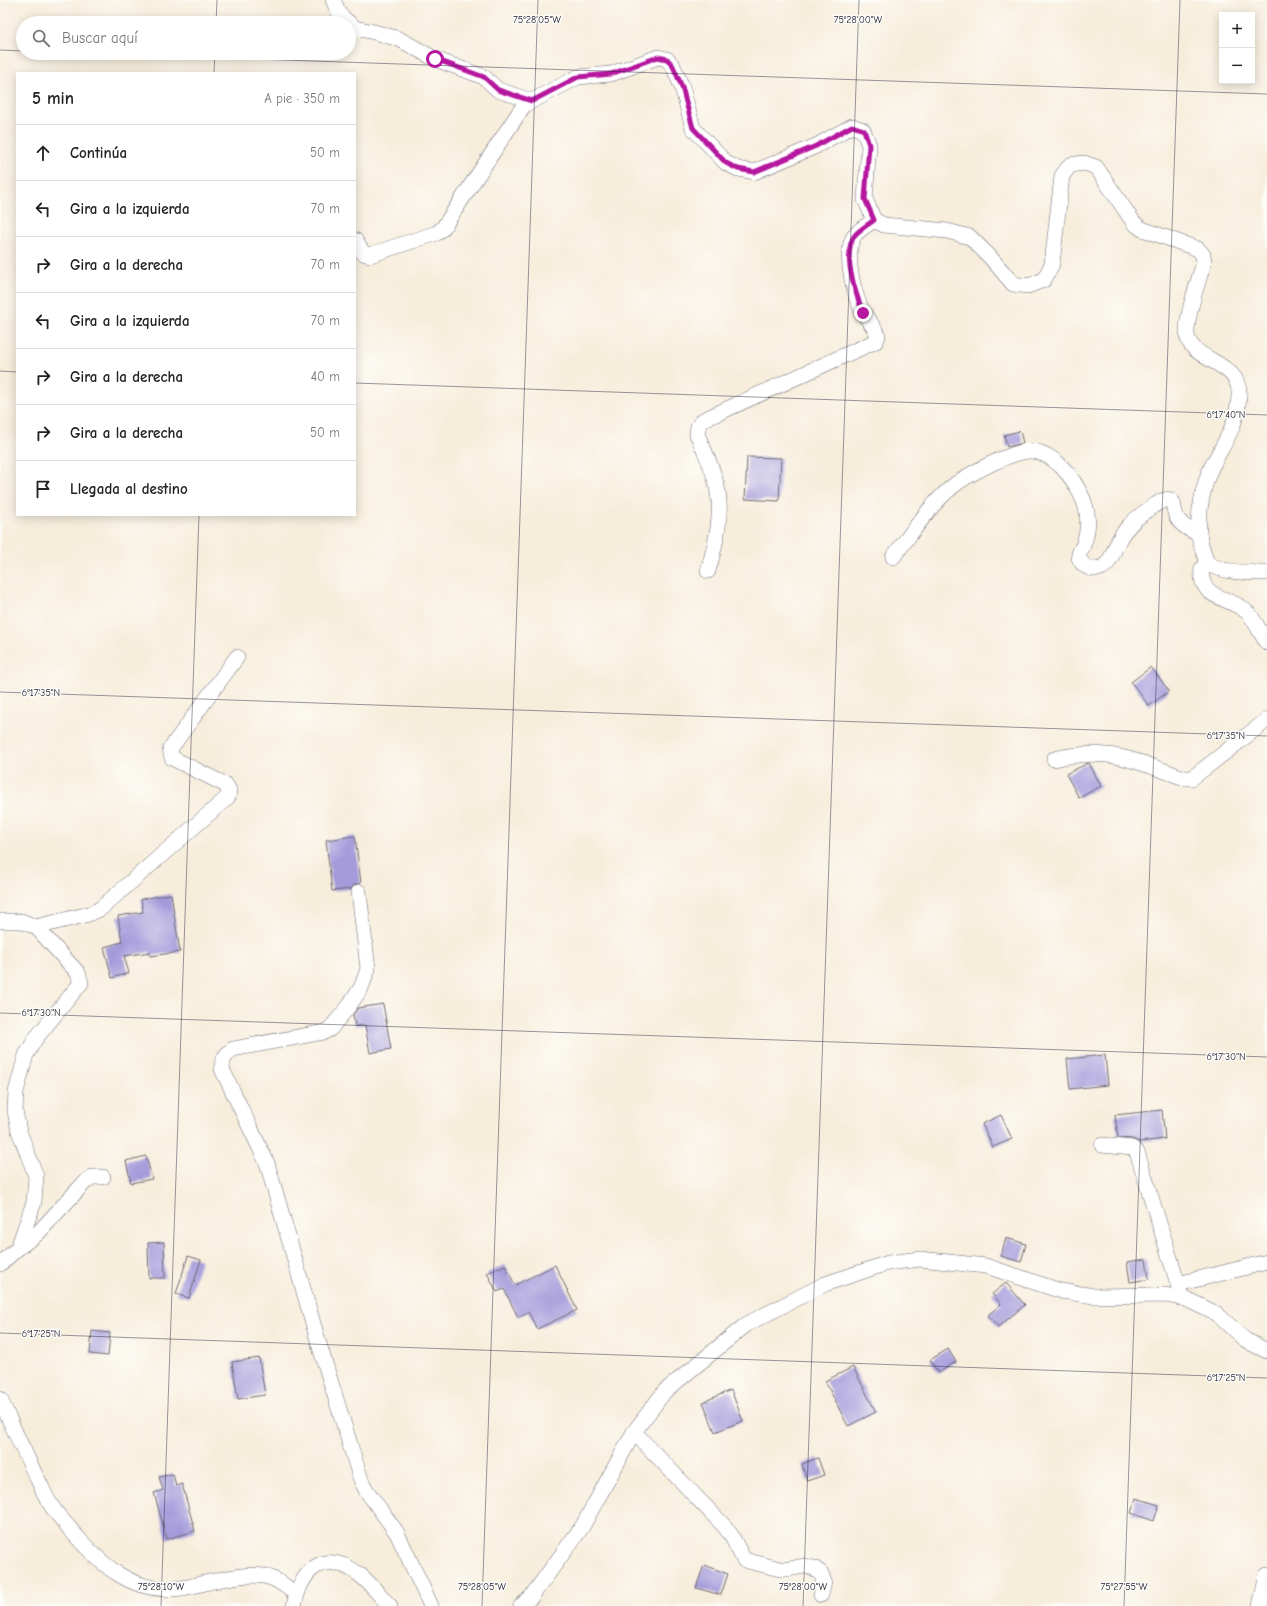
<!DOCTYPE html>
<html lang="es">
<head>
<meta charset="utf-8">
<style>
	body { margin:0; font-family:"Comic Neue",sans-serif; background:#f6f6f6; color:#222 }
	.controls { position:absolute; right:12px; top:12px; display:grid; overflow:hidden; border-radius:0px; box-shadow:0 2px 10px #0003 }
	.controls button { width:36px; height:36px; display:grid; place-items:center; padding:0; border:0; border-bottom:1px solid #e0e0e0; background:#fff; color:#222; font:20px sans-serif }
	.stop { position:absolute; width:12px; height:12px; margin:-9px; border:3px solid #b5179e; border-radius:50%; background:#fff }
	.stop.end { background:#b5179e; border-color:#fff; box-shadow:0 1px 4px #0008 }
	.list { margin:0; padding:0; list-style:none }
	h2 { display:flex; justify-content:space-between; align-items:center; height:52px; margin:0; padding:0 16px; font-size:17px }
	h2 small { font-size:13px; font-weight:400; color:#767676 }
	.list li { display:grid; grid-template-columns:26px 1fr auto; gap:12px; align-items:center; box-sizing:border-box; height:56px; padding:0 16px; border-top:1px solid #e0e0e0 }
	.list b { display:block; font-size:15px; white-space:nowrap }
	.list em { font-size:13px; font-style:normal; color:#767676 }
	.icon { flex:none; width:22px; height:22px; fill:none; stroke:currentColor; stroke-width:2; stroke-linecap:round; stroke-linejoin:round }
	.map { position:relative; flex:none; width:1267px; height:1606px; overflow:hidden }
	.search { position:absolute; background:#fff; box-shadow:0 2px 10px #0003; left:16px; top:16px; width:340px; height:44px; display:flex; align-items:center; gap:10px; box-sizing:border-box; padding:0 14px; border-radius:22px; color:#767676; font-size:15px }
	.panel { position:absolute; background:#fff; box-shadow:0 2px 10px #0003; left:16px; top:72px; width:340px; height:444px; border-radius:0px }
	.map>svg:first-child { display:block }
	.building { fill:#a59bdb }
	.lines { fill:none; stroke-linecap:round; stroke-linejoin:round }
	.minor-casing { stroke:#6d6973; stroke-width:16 }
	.minor { stroke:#fff; stroke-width:15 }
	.route { stroke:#b5179e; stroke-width:5 }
	.ticks { fill:none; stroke:#22223b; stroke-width:1; stroke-opacity:0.45 }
	.ticks-label { font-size:10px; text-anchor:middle; fill:#22223b; stroke:#fdfcf7; stroke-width:3; stroke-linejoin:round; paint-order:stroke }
</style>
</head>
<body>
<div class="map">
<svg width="1267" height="1606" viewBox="0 0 1267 1606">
	<rect width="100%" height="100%" fill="#fdfcf7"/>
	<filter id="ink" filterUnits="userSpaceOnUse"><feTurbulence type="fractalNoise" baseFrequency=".025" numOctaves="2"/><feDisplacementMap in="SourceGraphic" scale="8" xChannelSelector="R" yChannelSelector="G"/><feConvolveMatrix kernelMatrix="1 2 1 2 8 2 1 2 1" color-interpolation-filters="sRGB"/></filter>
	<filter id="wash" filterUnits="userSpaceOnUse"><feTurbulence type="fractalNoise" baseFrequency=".012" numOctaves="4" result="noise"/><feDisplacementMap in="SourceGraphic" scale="16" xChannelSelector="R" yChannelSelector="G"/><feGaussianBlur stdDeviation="0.9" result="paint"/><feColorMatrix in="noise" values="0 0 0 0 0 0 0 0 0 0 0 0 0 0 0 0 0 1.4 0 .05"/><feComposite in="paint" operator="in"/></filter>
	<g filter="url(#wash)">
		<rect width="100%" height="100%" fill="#f7eddb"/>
		<g id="blocks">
			<g class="building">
				<polygon points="1020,431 1023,443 1007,447 1004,435"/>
				<polygon points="747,457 781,458 779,501 745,499"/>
				<polygon points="1151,667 1169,691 1149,706 1131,682"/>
				<polygon points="1088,763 1089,763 1101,786 1079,798 1066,774"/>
				<polygon points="355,836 361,883 354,885 351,889 332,891 326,840"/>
				<polygon points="171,894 180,952 150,956 150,952 124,956 129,973 112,978 104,947 122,942 118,916 143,912 141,899"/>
				<polygon points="383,1004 391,1049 370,1053 365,1025 355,1026 353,1015 358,1008"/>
				<polygon points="1105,1055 1108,1085 1070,1089 1067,1059"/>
				<polygon points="1162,1110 1165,1139 1139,1142 1133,1139 1118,1138 1115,1115"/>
				<polygon points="1001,1115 1012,1139 993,1147 982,1124"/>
				<polygon points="146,1156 152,1179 131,1183 126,1161"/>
				<polygon points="1006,1238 1026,1244 1021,1262 1001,1256"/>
				<polygon points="164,1242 165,1278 149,1278 148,1243"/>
				<polygon points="188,1256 201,1260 189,1298 176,1294"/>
				<polygon points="1146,1259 1149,1279 1130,1282 1127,1262"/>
				<polygon points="505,1265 515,1285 555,1265 577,1310 537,1329 528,1312 518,1317 504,1289 497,1292 487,1273"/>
				<polygon points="1006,1283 1025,1305 998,1327 988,1315 1001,1304 992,1294"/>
				<polygon points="92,1331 110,1333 108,1356 90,1354"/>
				<polygon points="948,1349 956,1362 938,1373 930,1360"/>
				<polygon points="259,1358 265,1395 238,1399 232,1362"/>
				<polygon points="853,1367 876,1412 848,1426 825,1381"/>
				<polygon points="731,1390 743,1421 715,1432 703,1402"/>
				<polygon points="818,1458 824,1475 807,1481 802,1464"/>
				<polygon points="173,1474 176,1486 182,1484 195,1531 167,1539 154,1493 163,1490 159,1477"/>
				<polygon points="1136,1498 1159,1505 1154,1521 1131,1513"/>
				<polygon points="704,1565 728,1574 721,1595 696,1588"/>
			</g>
		</g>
	</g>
	<g filter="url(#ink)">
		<use href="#blocks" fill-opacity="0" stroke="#6d6973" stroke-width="1"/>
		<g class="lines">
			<g class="minor-casing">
				<g id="minor">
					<polyline points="333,0 340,15 349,23"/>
					<polyline points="349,23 355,28 374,32 399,39 435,59 484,77 498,90 532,101"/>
					<path d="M355 240 363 253 370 255 437 233 443 228 524 105 578 77 611 74 658 57 667 59 673 66 682 87 693 128 726 163 738 169 754 172 816 146 852 126 863 130 869 145 865 199 874 220 884 225 947 231 970 237 990 257 1013 284 1028 286 1044 280 1052 264 1062 176 1070 165 1084 163 1096 167 1134 223 1142 229 1198 249 1203 255 1204 262C1199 279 1186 316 1187 333 1188 362 1242 360 1239 396 1237 426 1225 441 1212 466 1204 481 1197 516 1199 534 1200 543 1204 554 1207 563 1225 574 1247 572 1267 573"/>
					<path d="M893 557C912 533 929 506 952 487 965 476 982 468 997 461 1007 457 1017 452 1028 451 1053 450 1074 478 1083 499 1089 513 1089 528 1084 543 1083 547 1080 550 1079 554 1078 563 1088 569 1095 569 1109 569 1112 554 1117 544 1120 537 1124 531 1129 526 1136 517 1146 512 1155 505 1160 502 1165 498 1171 500 1175 504 1173 507 1175 512 1177 523 1189 530 1199 534"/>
					<path d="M1207 563 1202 568C1198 602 1232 595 1249 614 1256 622 1261 634 1267 643"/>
					<path d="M708 571C716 543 724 512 716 483 712 466 704 450 697 434L698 426 703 420 876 341 878 336C875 327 868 321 863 312 854 295 844 256 853 238 857 230 868 225 874 220"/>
					<path d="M1054 759C1071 755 1088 753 1106 755 1128 756 1163 771 1185 778H1192L1267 720"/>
					<path d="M359 892 368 969 361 988 349 1006 330 1029 324 1032 233 1049C225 1055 222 1059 222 1069L267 1163 319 1344 361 1480 366 1490 397 1533 431 1606"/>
					<polyline points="0,921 21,921 36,927 78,973 81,983 36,1038 26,1055 16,1092 15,1111 19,1131 36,1176 34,1202 18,1248 0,1264"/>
					<polyline points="36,927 89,914 100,909 228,797 229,790 226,785 172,758 170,749 237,657"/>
					<polyline points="1102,1145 1132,1148 1137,1152 1178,1284 1181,1298"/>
					<polyline points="18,1248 37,1234 85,1182 92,1177 103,1177"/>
					<polyline points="1178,1284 1267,1262"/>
					<path d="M0 1399C12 1425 24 1452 37 1478 42 1487 45 1497 51 1505 56 1514 64 1521 70 1529 100 1564 132 1595 182 1588 206 1584 248 1569 271 1578 280 1581 288 1588 296 1594"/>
					<polyline points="634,1432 725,1527 731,1535 744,1560 780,1569 789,1569 804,1566 814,1568 821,1573 824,1582 821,1595"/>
					<path d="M294 1606C302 1568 324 1548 360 1575 371 1584 380 1596 390 1606"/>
					<polyline points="521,1606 531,1597 582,1527 634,1432 665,1391 747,1324 825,1284 888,1263 920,1259 986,1266 1061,1291 1094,1296 1165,1295 1186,1299 1217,1314 1245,1340 1267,1351"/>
					<polyline points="1260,1606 1267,1575"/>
				</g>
			</g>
			<use href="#minor" class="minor"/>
		</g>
	</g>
	<g class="lines" filter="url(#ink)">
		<path class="route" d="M435 59 484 77 498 90 532 101 578 77 611 74 658 57 667 59 673 66 682 87 693 128 726 163 738 169 754 172 816 146 852 126 864 130 869 145 865 199 874 220C868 225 860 229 855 235 841 253 856 294 863 313"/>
	</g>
	<path class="ticks" d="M216 23 217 0M0 50 23 51M81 53 1267 94M214 73 215 53M0 371 17 372M355 383 1267 415M0 692 1267 736M0 1013 1267 1057M0 1333 1267 1378M161 1606 199 515M482 1606 538 0M803 1606 859 0M1124 1606 1180 0"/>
	<g class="ticks-label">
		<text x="537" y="23">75°28'05"W</text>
		<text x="858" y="23">75°28'00"W</text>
		<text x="1226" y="418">6°17'40"N</text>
		<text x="41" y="696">6°17'35"N</text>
		<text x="1226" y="739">6°17'35"N</text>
		<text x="41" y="1016">6°17'30"N</text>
		<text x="1226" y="1060">6°17'30"N</text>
		<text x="41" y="1337">6°17'25"N</text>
		<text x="1226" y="1381">6°17'25"N</text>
		<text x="161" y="1590">75°28'10"W</text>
		<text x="482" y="1590">75°28'05"W</text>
		<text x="803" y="1590">75°28'00"W</text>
		<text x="1124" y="1590">75°27'55"W</text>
	</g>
</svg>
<div class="controls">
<button>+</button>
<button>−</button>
</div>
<div class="stop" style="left:435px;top:59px"></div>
<div class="stop end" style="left:863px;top:313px"></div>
<div class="search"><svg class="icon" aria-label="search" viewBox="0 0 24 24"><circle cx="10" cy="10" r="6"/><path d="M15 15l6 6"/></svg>Buscar aquí</div>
<section class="panel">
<h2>5 min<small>A pie · 350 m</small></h2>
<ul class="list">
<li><svg class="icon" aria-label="ahead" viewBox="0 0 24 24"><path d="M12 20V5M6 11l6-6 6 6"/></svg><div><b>Continúa</b></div><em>50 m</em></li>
<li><svg class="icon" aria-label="left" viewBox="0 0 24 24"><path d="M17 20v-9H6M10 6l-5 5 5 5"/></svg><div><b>Gira a la izquierda</b></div><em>70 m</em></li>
<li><svg class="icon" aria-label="right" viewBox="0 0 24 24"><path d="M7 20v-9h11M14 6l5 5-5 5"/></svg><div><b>Gira a la derecha</b></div><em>70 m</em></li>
<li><svg class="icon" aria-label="left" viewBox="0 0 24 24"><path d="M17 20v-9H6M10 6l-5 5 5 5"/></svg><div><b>Gira a la izquierda</b></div><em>70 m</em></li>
<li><svg class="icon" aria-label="right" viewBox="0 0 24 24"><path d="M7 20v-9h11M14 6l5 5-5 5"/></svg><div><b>Gira a la derecha</b></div><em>40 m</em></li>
<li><svg class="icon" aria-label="right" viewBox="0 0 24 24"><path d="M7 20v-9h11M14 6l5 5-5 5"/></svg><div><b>Gira a la derecha</b></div><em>50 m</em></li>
<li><svg class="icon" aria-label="arrive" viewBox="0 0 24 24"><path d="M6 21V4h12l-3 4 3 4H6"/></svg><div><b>Llegada al destino</b></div></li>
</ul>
</section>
</div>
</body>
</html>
